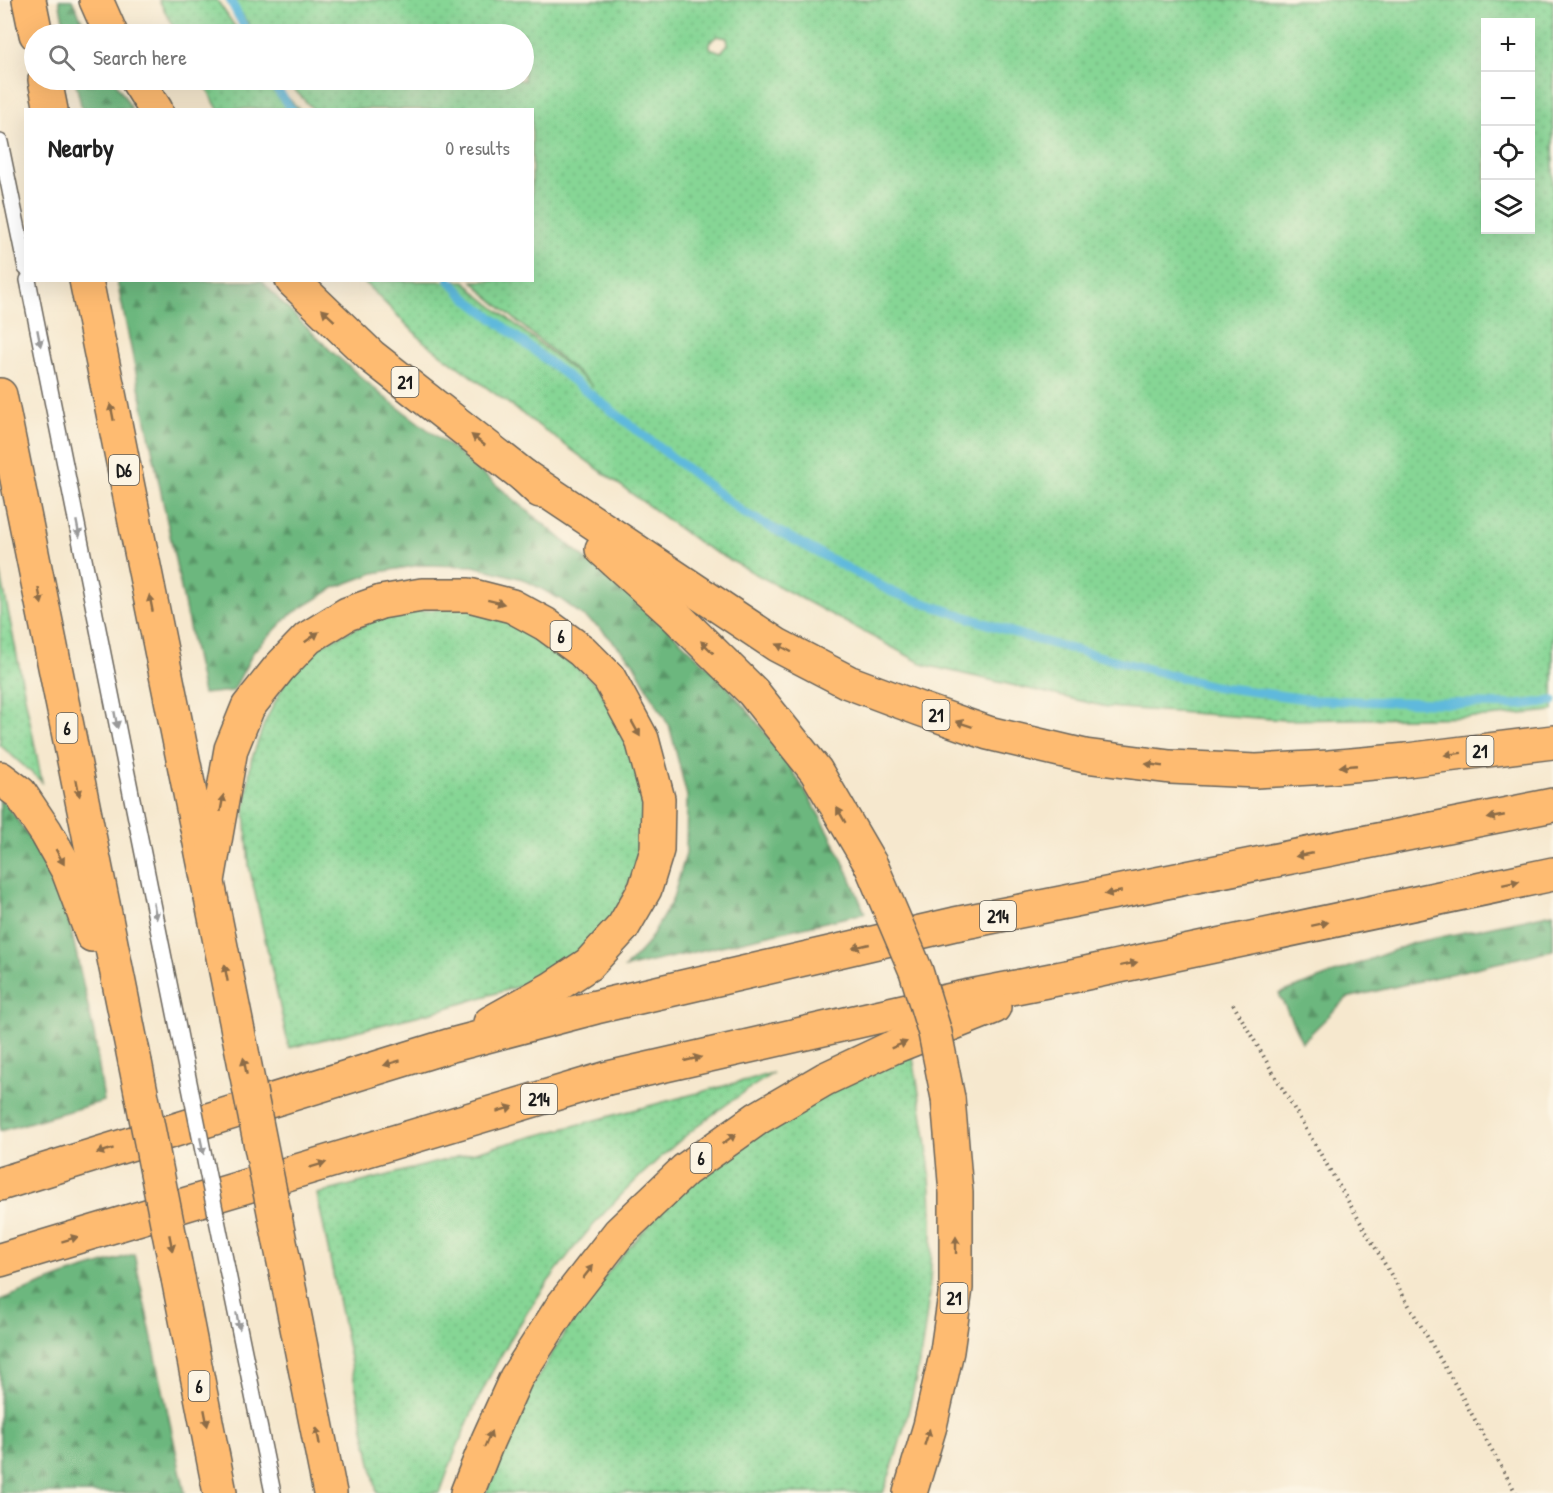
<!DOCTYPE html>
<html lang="en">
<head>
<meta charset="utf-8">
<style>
	body { margin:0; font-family:"Patrick Hand",sans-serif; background:#f6f6f6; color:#222 }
	.controls { position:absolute; right:18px; top:18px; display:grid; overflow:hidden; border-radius:0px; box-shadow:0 6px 24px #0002 }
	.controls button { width:54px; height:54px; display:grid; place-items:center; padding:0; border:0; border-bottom:2px solid #e0e0e0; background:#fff; color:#222; font:30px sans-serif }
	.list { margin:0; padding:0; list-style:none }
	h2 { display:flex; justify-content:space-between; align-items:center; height:78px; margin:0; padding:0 24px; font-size:26px }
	h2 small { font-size:20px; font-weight:400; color:#767676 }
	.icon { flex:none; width:33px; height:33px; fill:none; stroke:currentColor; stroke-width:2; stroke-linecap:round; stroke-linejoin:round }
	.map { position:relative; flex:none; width:1553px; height:1493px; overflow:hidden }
	.search { position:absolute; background:#fff; box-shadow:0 6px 24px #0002; left:24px; top:24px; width:510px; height:66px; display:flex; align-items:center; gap:15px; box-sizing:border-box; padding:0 21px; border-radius:33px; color:#767676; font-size:22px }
	.panel { position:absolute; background:#fff; box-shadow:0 6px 24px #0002; left:24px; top:108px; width:510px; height:174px; border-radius:0px }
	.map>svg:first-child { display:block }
	.grass { fill:url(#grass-dots); stroke:#517958; stroke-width:1.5; fill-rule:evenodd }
	.forest { fill:url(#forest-firs); stroke:#446a4d; stroke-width:1.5 }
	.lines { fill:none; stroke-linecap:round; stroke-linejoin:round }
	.stream { stroke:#5eb9dc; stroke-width:9 }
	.service-casing { stroke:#68635a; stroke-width:18 }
	.trunk-casing { stroke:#68635a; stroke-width:36 }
	.motorway-casing { stroke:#68635a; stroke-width:36 }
	.path { stroke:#68635a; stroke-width:4; stroke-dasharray:1.5 4.5; stroke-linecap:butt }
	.service { stroke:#fff; stroke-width:15 }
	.trunk { stroke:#febb71; stroke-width:33 }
	.motorway { stroke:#febb71; stroke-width:33 }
	.service-bridge-casing { stroke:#68635a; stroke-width:18; stroke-linecap:butt }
	.trunk-bridge-casing { stroke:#68635a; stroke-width:36; stroke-linecap:butt }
	.motorway-bridge-casing { stroke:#68635a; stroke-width:36; stroke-linecap:butt }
	.service-bridge { stroke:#fff; stroke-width:15 }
	.trunk-bridge { stroke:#febb71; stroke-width:33 }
	.motorway-bridge { stroke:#febb71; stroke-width:33 }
	.oneway { fill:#8d6c46 }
	.oneway2 { fill:#999 }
	.labels { text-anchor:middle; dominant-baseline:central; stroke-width:5; stroke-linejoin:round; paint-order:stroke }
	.shield { fill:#fcf5e5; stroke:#5f5d58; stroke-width:1.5 }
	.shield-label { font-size:18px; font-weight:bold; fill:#1c1c1c }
</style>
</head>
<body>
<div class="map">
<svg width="1553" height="1493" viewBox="0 0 1553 1493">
	<defs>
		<pattern id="grass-dots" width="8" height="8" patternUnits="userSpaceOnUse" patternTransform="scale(1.5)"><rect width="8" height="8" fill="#86d695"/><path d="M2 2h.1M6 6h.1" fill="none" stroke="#73b780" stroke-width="1.8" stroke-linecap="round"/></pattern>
		<pattern id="forest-firs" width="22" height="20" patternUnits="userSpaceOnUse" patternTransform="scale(1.5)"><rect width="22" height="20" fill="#6cb77e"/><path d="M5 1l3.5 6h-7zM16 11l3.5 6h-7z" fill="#589466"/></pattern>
	</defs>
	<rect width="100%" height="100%" fill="#fcf5e5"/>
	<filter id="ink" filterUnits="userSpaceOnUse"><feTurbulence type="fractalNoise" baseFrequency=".0167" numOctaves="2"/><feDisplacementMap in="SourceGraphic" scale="12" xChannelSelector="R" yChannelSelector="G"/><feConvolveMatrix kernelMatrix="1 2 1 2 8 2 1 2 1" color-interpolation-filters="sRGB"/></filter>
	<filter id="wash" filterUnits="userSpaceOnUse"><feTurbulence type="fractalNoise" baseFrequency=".008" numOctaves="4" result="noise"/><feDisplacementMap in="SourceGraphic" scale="24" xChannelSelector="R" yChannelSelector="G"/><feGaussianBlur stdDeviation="1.35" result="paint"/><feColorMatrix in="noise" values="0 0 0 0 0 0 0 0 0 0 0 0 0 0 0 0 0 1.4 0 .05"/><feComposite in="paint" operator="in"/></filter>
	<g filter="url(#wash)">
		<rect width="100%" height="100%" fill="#f6e8ce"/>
		<g class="grass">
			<polygon points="159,0 217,0 240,34 177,34"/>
			<path d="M232 0H1553V711L1487 717 1285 720 1107 707 925 665 702 545 423 341 363 281H465L476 293 593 386 484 293 473 281 532 280V110L313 109 285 80H524V34H255ZM1530 22V230H1486V22ZM717 36 727 38 728 44 721 52 710 48V42Z"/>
			<polygon points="202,80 272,80 277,87 299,109 218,109"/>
			<polygon points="0,570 42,782 0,745"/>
			<polygon points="467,607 508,618 538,635 598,686 631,744 645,801 645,848 613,919 581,955 546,978 440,1010 289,1048 249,866 245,810 251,761 264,724 288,676 315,648 385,614"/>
			<path d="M911 1047C918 1086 925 1125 929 1164 940 1274 921 1390 883 1493H486C499 1459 512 1425 529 1393 584 1292 660 1198 756 1132 772 1121 790 1113 807 1103 842 1084 876 1066 911 1047Z"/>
			<path d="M773 1073C740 1095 707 1117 677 1143 566 1237 487 1355 440 1493H377L317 1194Z"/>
		</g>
		<g class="forest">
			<polygon points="59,0 72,0 89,34 66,34"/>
			<polygon points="75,80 114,80 132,109 82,109"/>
			<polygon points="117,281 262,281 281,302 331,351 383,396 447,444 652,614 722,680 753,717 783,756 807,794 829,832 848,872 865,913 625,968 647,944 672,901 686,854 687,796 670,728 632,661 601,629 560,599 523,579 473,566 420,565 374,573 334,588 290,615 254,651 233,691 203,694"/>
			<polygon points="0,800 7,805 32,841 53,879 70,925 94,1034 104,1101 0,1131"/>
			<polygon points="1553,913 1553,950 1347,998 1302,1042 1279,994 1413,943"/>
			<polygon points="134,1254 185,1493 0,1493 0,1300 69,1274"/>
		</g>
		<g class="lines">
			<g class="stream">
				<polyline points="230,0 248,34"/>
				<polyline points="270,80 292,110"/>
				<polyline points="449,280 465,297 744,513 894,593 1030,638 1213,686 1313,700 1518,705 1553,701"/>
			</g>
		</g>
	</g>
	<g filter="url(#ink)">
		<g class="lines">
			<g class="service-casing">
				<g id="service">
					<polyline points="0,142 26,268"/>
					<polyline points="28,280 182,1048"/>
					<polyline points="226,1264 273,1493"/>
				</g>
			</g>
			<g class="trunk-casing">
				<g id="trunk">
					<polyline points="0,395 135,1062"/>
					<polyline points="163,660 238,1031"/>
					<polyline points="1407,760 1553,742"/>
					<polyline points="0,778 20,793 46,832 68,871 92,935"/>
					<polyline points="208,881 231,749 248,707 279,668 308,638 347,614 381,602 422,595 469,595 512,606 545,624 582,651 609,678 642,739 658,799 657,850 645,889 623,927 589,964 551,989 490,1023"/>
					<polyline points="0,1184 448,1046 596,1007 955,924 1553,805"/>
					<polyline points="281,1247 330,1493"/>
					<polyline points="0,1260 608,1078 960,998 1072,976 1553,874"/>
					<polyline points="178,1278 220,1493"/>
					<polyline points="467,1493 488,1440 516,1378 563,1305 619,1233 685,1170 758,1118 825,1079 891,1048 994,1007"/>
				</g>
			</g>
			<g class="motorway-casing">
				<g id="motorway">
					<polyline points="29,0 36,34"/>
					<polyline points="96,0 111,34"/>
					<polyline points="45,80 51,110"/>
					<polyline points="137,80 156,110"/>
					<polyline points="86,280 163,660"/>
					<polyline points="292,280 371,356 524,476 540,491"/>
					<polyline points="524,476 777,645 848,682 920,709 988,733 1085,756 1170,767 1256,771 1329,767 1407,760"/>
					<polyline points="602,549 676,616 753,692 816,771 871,865"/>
					<polyline points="910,1493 930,1426 947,1351 956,1288 956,1193 948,1098"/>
				</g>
			</g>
			<polyline class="path" points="1233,1004 1456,1386 1516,1493"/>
			<use href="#service" class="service"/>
			<use href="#trunk" class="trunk"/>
			<use href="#motorway" class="motorway"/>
			<g class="service-bridge-casing">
				<polyline id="service-bridge" points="182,1048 226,1264"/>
			</g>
			<g class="trunk-bridge-casing">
				<g id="trunk-bridge">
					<polyline points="238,1031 281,1247"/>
					<polyline points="135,1062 178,1278"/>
				</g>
			</g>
			<g class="motorway-bridge-casing">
				<polyline id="motorway-bridge" points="871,865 916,971 935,1033 948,1098"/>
			</g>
			<use href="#service-bridge" class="service-bridge"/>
			<use href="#trunk-bridge" class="trunk-bridge"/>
			<use href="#motorway-bridge" class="motorway-bridge"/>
		</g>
		<defs><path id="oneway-solid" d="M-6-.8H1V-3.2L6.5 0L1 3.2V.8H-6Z" transform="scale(1.5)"/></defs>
		<g class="oneway">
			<use href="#oneway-solid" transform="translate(328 315) rotate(-137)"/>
			<use href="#oneway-solid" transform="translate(112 412) rotate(-101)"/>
			<use href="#oneway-solid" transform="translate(478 440) rotate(-142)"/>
			<use href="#oneway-solid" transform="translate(40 596) rotate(79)"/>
			<use href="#oneway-solid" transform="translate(496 602) rotate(14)"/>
			<use href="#oneway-solid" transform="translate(151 603) rotate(-101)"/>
			<use href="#oneway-solid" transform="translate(312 637) rotate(-36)"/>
			<use href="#oneway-solid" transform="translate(707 647) rotate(-136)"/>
			<use href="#oneway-solid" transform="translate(784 648) rotate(-152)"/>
			<use href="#oneway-solid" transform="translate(964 724) rotate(-161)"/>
			<use href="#oneway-solid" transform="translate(636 729) rotate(61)"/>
			<use href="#oneway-solid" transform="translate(1453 754) rotate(173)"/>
			<use href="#oneway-solid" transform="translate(1154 765) rotate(-172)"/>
			<use href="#oneway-solid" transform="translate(1348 766) rotate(175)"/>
			<use href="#oneway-solid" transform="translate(78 788) rotate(79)"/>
			<use href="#oneway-solid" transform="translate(222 803) rotate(-80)"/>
			<use href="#oneway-solid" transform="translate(841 815) rotate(-120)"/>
			<use href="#oneway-solid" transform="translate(1496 817) rotate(169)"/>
			<use href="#oneway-solid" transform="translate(1304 855) rotate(169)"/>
			<use href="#oneway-solid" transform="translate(60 857) rotate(61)"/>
			<use href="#oneway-solid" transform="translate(1511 883) rotate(-12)"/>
			<use href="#oneway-solid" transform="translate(1113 893) rotate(169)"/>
			<use href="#oneway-solid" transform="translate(1320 924) rotate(-12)"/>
			<use href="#oneway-solid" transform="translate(861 946) rotate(167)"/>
			<use href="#oneway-solid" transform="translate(1129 964) rotate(-12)"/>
			<use href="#oneway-solid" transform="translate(226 973) rotate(-101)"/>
			<use href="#oneway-solid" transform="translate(899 1045) rotate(-22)"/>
			<use href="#oneway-solid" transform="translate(693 1059) rotate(-13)"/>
			<use href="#oneway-solid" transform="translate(392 1063) rotate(163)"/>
			<use href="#oneway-solid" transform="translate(245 1066) rotate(-101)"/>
			<use href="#oneway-solid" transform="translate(505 1109) rotate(-17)"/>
			<use href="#oneway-solid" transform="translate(729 1139) rotate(-36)"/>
			<use href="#oneway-solid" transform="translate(105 1151) rotate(163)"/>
			<use href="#oneway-solid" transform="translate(318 1165) rotate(-17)"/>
			<use href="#oneway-solid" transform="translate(70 1239) rotate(-17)"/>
			<use href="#oneway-solid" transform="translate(171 1243) rotate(79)"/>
			<use href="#oneway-solid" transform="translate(956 1245) rotate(-90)"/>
			<use href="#oneway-solid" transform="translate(588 1272) rotate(-52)"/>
			<use href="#oneway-solid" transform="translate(206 1418) rotate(79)"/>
			<use href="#oneway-solid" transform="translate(318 1436) rotate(-101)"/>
			<use href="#oneway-solid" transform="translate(927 1437) rotate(-73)"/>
			<use href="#oneway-solid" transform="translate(488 1439) rotate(-67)"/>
		</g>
		<g class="oneway2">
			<use href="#oneway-solid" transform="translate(39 338) rotate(79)"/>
			<use href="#oneway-solid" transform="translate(78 529) rotate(79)"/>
			<use href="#oneway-solid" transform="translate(116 720) rotate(79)"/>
			<use href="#oneway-solid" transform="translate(155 911) rotate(79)"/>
			<use href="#oneway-solid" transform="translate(202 1146) rotate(78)"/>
			<use href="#oneway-solid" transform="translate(238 1321) rotate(79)"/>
		</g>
	</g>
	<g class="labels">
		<g class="shield">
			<rect x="391.5" y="367" width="27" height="30" rx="4.5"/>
			<rect x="109" y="455" width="30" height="30" rx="4.5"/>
			<rect x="550.5" y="621" width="21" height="30" rx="4.5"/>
			<rect x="922.5" y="700" width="27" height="30" rx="4.5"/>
			<rect x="56.5" y="713" width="21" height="30" rx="4.5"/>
			<rect x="1466.5" y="736" width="27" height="30" rx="4.5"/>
			<rect x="980" y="901" width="36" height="30" rx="4.5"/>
			<rect x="521" y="1084" width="36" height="30" rx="4.5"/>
			<rect x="690.5" y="1143" width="21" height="30" rx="4.5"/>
			<rect x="940.5" y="1283" width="27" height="30" rx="4.5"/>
			<rect x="188.5" y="1371" width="21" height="30" rx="4.5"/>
		</g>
		<g class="shield-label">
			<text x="405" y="382">21</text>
			<text x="124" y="470">D6</text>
			<text x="561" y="636">6</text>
			<text x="936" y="715">21</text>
			<text x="67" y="728">6</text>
			<text x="1480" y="751">21</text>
			<text x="998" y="916">214</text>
			<text x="539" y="1099">214</text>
			<text x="701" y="1158">6</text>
			<text x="954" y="1298">21</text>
			<text x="199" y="1386">6</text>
		</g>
	</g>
</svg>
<div class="controls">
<button>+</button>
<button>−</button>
<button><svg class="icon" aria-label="locate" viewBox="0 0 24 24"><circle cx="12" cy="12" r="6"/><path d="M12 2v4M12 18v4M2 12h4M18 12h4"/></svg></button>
<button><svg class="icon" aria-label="layers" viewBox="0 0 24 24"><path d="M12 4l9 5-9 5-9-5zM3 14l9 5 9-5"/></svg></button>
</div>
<div class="search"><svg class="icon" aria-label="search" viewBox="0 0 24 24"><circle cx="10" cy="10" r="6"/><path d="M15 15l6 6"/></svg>Search here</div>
<section class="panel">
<h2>Nearby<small>0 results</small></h2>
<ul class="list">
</ul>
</section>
</div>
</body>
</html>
